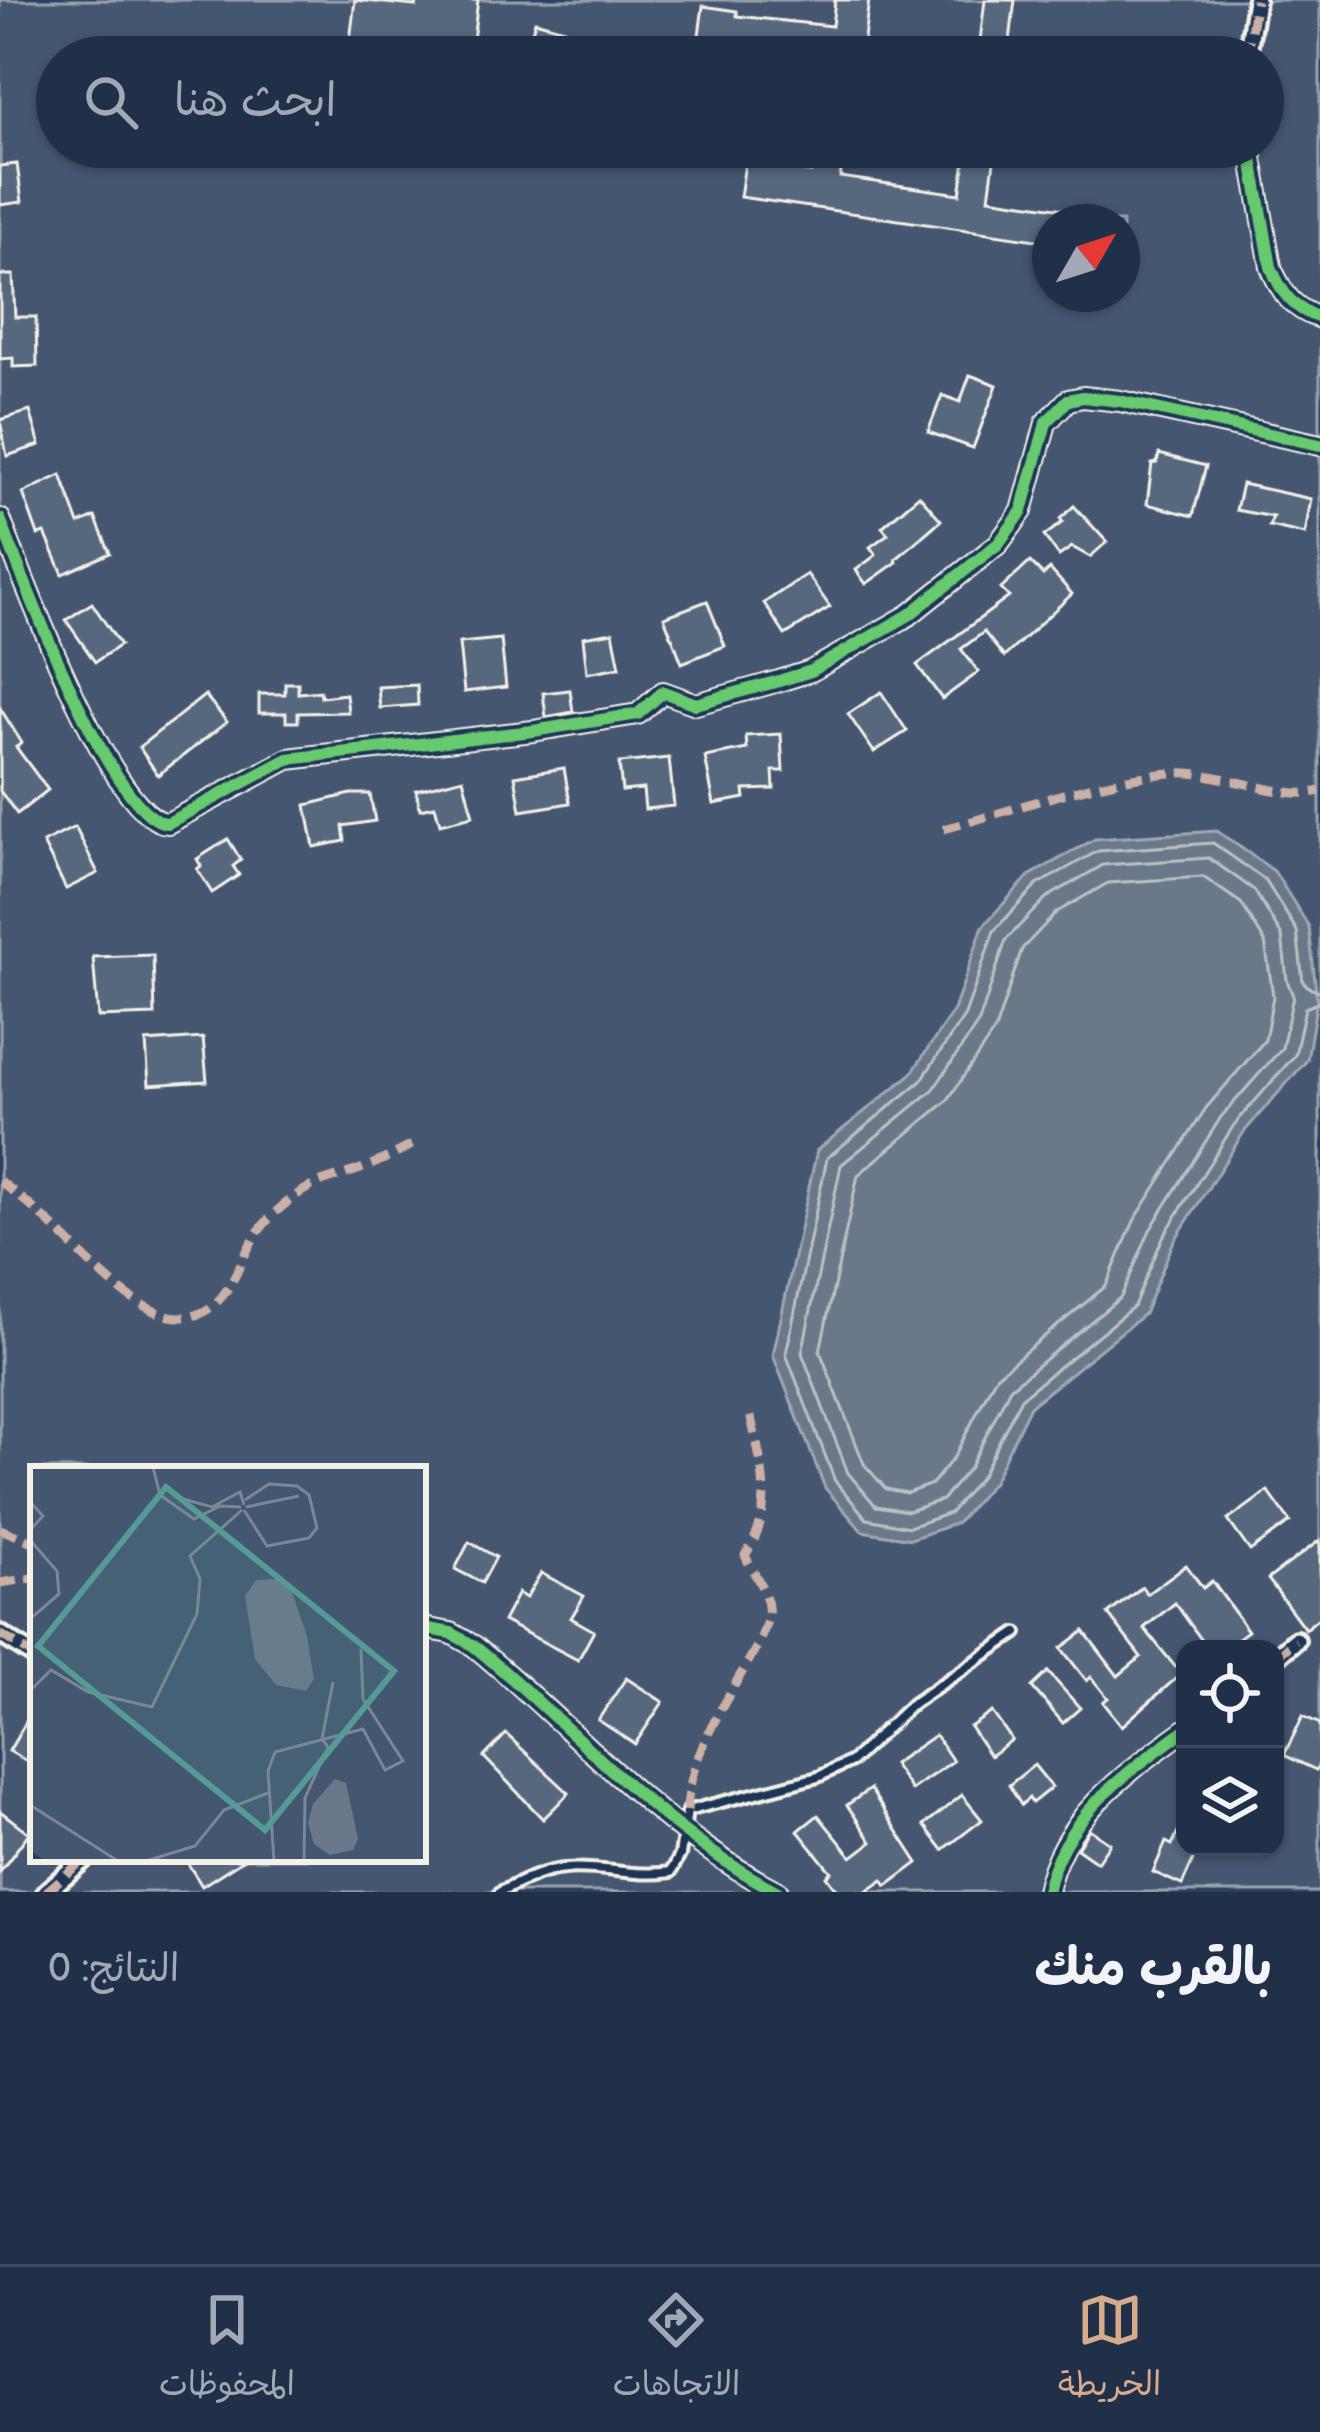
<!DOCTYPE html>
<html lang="ar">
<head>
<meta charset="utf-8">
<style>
	body { margin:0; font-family:"Balsamiq Sans","Playpen Sans Arabic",sans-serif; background:#2d3c52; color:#f1f3f6; direction:rtl }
	.controls { position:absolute; right:36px; bottom:36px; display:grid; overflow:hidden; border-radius:24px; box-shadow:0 3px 9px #0004 }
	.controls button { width:108px; height:108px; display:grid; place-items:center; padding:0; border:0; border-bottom:3px solid #3d4b60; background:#203048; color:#f1f3f6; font:60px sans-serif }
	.compass { position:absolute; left:1032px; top:204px; width:108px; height:108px; border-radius:50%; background:#203048; box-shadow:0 3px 9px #0004; rotate:51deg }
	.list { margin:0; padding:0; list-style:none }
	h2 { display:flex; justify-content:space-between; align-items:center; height:156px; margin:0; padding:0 48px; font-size:51px }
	h2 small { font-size:39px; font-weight:400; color:#a2a9b4 }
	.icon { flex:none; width:66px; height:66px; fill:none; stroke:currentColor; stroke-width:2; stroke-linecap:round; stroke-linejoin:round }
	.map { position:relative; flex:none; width:1320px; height:1892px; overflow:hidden; direction:ltr }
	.search { position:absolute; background:#203048; box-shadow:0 3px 9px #0004; left:36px; right:36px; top:36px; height:132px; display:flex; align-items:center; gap:30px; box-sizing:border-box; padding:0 42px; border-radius:66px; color:#a2a9b4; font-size:45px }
	.sheet { height:372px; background:#203048 }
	nav { display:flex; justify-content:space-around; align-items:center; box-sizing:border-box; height:168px; border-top:3px solid #3d4b60; background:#203048; font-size:33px; color:#a2a9b4 }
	nav a { display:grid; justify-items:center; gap:6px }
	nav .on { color:#d6ab8b }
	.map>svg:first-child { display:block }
	.green { fill:#445771; stroke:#9ca4ac; stroke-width:3; fill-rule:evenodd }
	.water { fill:#6a788a; stroke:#a1a8b0; stroke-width:3 }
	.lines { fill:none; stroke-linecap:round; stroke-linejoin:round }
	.shore { stroke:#bdc1c2; stroke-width:3 }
	.building { fill:#56677d; stroke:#f4f1e8; stroke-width:3 }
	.service-casing { stroke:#f4f1e8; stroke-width:16 }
	.minor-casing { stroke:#f4f1e8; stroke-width:24 }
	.service { stroke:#1d3557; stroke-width:8 }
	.minor { stroke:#1d3557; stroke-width:15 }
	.quiet { stroke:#cab0a6; stroke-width:9; stroke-dasharray:18 9; stroke-linecap:butt }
	.cycleway-casing { stroke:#1d3557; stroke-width:20 }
	.cycleway { stroke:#67ca6e; stroke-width:12 }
	.inset-road { fill:none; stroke:#7b8796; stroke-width:3 }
	.view { fill:#549b93; fill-opacity:0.15; stroke:#549b93; stroke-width:6 }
	.inset-edge { fill:none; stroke:#f4f1e8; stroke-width:6 }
</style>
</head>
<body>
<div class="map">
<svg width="1320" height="1892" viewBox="0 0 1320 1892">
	<rect width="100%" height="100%" fill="#2a4060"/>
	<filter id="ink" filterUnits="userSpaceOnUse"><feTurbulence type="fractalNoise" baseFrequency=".00833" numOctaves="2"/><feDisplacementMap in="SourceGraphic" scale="24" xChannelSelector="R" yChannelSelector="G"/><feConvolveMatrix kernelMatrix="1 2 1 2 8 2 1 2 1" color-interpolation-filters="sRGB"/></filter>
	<g filter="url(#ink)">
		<path class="green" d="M0 0H1320V1892H0ZM57 57H1263V147H57ZM1050 222H1122V294H1050ZM33 1469H423V1859H33ZM1185 1649H1275V1847H1185Z"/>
		<polygon class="water" points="1217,831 1274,871 1309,927 1317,1000 1307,1060 1244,1132 1173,1243 1144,1314 1030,1406 993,1482 957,1523 911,1539 862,1531 825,1488 773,1355 817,1150 911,1074 954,1010 983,926 1029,876 1095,839"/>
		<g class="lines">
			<g class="shore">
				<polygon points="1209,858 1254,890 1282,936 1287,980 1293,996 1282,1048 1221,1117 1150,1230 1121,1297 1010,1388 970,1467 942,1500 908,1511 876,1506 848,1473 802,1353 841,1165 933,1090 979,1022 1006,940 1046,898 1103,865"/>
				<polygon points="1203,877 1241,903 1265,942 1273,996 1265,1040 1206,1108 1134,1221 1106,1286 996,1376 954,1457 932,1484 907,1493 886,1489 864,1464 820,1351 858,1175 947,1101 995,1030 1022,949 1057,912 1108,883"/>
				<polyline points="1320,991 1311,989 1303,982 1297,931 1265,880 1213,843 1098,851 1037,885 994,931 965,1015 921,1081 827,1158 786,1354 835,1481 867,1519 909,1527 950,1513 982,1475 1021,1398 1134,1306 1163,1237 1234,1125 1295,1055 1305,1008 1320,1002"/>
			</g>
		</g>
		<g class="building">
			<polygon points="355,0 416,6 417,0 478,0 471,57 348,57"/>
			<polygon points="835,0 869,0 862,54 816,47 815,57 732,51 731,57 696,57 703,6 737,11 737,16 832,26"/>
			<polygon points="985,0 1015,0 1008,57 978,57"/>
			<polygon points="535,21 564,29 556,57 525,57"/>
			<polygon points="816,147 846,147 840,177 960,194 967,147 996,147 989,198 1098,214 1098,222 1050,222 1050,242 740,197 745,163 811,172"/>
			<polygon points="17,164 22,202 0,205 0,166"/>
			<polygon points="0,275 13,275 15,317 36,317 37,366 13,367 13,358 0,359"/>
			<polygon points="970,375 997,385 973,448 928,432 942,395 960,402"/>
			<polygon points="30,411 40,445 7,456 0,420"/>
			<polygon points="1159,454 1206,466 1193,516 1147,504 1152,464 1157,463"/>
			<polygon points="61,475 79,524 95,517 110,553 63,574 45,533 38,535 23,493"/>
			<polygon points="1242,484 1311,499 1305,534 1269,526 1273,517 1236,510"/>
			<polygon points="919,495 941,520 896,559 897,562 866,584 856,570 876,555 870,547 888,534 882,527"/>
			<polygon points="1074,506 1107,542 1090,557 1072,547 1059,556 1044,536 1063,522 1060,519"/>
			<polygon points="1030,562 1043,575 1050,569 1072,594 1004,657 984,632 961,649 979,672 942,699 917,665 1009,597 1001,589"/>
			<polygon points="807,574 830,607 785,635 764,603"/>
			<polygon points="707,601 725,646 682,663 664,617"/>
			<polygon points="92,603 120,645 95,662 66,620"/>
			<polygon points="613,632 620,667 587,673 583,637"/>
			<polygon points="501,639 506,687 464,692 459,643"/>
			<polygon points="285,683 298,683 298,693 320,691 321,697 346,694 348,712 298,713 298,722 286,722 286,713 259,713 259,694 285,694"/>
			<polygon points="417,685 418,705 380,708 378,687"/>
			<polygon points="570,690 573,712 546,717 543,693"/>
			<polygon points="881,692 907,731 874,752 848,714"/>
			<polygon points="205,695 227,722 158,775 139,747"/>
			<polygon points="0,708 22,743 16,747 48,790 17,814 0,791"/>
			<polygon points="781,734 783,771 773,771 774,789 744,790 745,798 714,804 705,757 747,749 746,736"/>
			<polygon points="669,758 674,806 645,809 643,789 622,791 619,763"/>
			<polygon points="564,768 570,803 521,811 515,776"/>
			<polygon points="463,778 473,816 440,824 435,806 420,809 416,790"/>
			<polygon points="351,794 370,794 375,821 343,826 345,841 314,847 306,805"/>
			<polygon points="75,827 98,873 66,889 43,843"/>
			<polygon points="228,839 241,860 233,866 239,875 212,893 197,869 201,866 197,859"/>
			<polygon points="153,955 155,1015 98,1017 93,957"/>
			<polygon points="203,1038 207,1081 149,1085 146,1042"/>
			<polygon points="1268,1491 1290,1522 1250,1551 1228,1520"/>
			<polygon points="1320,1540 1320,1617 1305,1629 1268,1579"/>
			<polygon points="469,1542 496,1557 482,1583 455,1569"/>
			<polygon points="1186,1565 1203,1588 1212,1581 1248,1631 1223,1649 1208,1649 1175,1603 1144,1628 1181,1674 1122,1726 1103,1702 1108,1698 1091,1677 1087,1681 1061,1648 1084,1631 1118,1676 1141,1657 1108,1614 1142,1587 1147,1594"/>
			<polygon points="541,1573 584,1596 571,1618 594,1631 578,1660 503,1621 518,1593 526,1598"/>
			<polygon points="1048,1672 1080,1708 1063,1723 1032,1687"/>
			<polygon points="626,1678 663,1702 635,1744 598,1720"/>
			<polygon points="33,1710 33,1765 9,1751"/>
			<polygon points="992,1712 1012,1740 990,1756 970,1727"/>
			<polygon points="1303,1716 1320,1724 1320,1762 1316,1770 1284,1755"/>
			<polygon points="506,1734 569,1793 543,1819 484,1757"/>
			<polygon points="935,1735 953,1761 911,1790 893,1764"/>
			<polygon points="1034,1765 1052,1787 1032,1803 1029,1798 1021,1805 1009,1785"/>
			<polygon points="870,1789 918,1863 887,1886 883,1880 866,1892 838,1892 826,1876 831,1872 798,1831 818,1815 852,1857 872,1842 847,1805"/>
			<polygon points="962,1795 982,1820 943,1850 924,1825"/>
			<polygon points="0,1811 29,1833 0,1872"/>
			<polygon points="1185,1816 1185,1847 1199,1847 1182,1885 1153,1872 1166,1842 1172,1845"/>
			<polygon points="1089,1829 1110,1843 1097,1862 1077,1848"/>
			<polygon points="185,1859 244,1859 202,1886"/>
		</g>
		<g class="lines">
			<g class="service-casing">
				<path id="service" d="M500 1892C521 1882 540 1871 564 1869 599 1865 635 1878 671 1872L680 1855 687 1811 818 1777 852 1761 912 1704 1017 1633"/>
			</g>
			<g class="minor-casing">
				<g id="minor">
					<polyline points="1247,57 1256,0"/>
					<path d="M1250 147 1271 267C1282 294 1293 309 1320 318"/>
					<path d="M0 519C20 571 114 823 168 823L288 759 533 731 638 714 663 692 696 704 779 681 811 671 909 615 998 544 1013 524 1022 511 1046 423 1068 400 1083 397 1120 401 1320 445"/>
					<path d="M423 1628 451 1633 474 1646C575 1728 660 1832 778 1892"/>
					<polyline points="0,1634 33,1655"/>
					<polyline points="1275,1658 1296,1640"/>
					<polyline points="46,1892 84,1859"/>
					<path d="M1047 1892C1061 1818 1127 1772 1185 1730"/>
				</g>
			</g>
			<use href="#service" class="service"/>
			<use href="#minor" class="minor"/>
			<g class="quiet">
				<polyline points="1247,57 1256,0"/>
				<path d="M944 829C1018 809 1095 779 1172 773 1218 769 1283 802 1320 791"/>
				<path d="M0 1181C22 1198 43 1216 63 1236 96 1268 166 1351 217 1302 235 1284 241 1259 254 1238 264 1222 278 1209 293 1198 309 1185 324 1181 343 1175 369 1167 395 1155 419 1141"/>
				<polyline points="0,1529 33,1542"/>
				<polyline points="0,1583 33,1578"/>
				<polyline points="0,1634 33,1655"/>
				<polyline points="1275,1658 1296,1640"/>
				<path d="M687 1811C689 1760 716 1718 741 1674 751 1657 765 1635 768 1615 771 1596 752 1572 745 1555 777 1510 761 1464 750 1413"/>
				<polyline points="46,1892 84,1859"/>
			</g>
			<g class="cycleway-casing">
				<g id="cycleway">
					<path d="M1250 147 1271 267C1282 294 1293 309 1320 318"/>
					<path d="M0 519C20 571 114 823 168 823L288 759 533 731 638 714 663 692 696 704 779 681 811 671 909 615 998 544 1013 524 1022 511 1046 423 1068 400 1083 397 1120 401 1320 445"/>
					<path d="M423 1628 451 1633 474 1646C575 1728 660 1832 778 1892"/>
					<path d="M1047 1892C1061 1818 1127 1772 1185 1730"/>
				</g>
			</g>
			<use href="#cycleway" class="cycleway"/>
		</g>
	</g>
	<g transform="translate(30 1466)">
		<rect width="396" height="396" fill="#2a4060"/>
		<path d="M0 1H396V395H15L0 384Z" fill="#445771"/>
		<path d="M246 113 262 126 277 170 284 213 276 225 246 219 225 193 215 130 226 114ZM305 313 316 317 328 373 323 384 300 389 284 378 278 357 283 338Z" fill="#6a788a"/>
		<path class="inset-road" d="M123 1 130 29 164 53 190 40 211 41M153 33 182 41 210 26 214 39M0 36 13 50 0 64M216 41 269 30M214 44 237 80 279 72 287 62 279 29 267 20 239 18 215 34M0 74 27 105 29 128 0 153M0 225 21 204 58 226 122 241 167 148 170 113 160 90 212 44M0 339 88 395M116 395 165 380 194 344 238 327M244 395 238 305 245 286 333 263 355 304 373 295 333 233 331 183M274 395 275 332 298 281 292 273 303 216"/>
		<path class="view" d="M136 21 364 205 235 364 8 180Z"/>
		<rect width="396" height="396" class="inset-edge"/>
	</g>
</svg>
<div class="controls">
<button><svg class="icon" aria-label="locate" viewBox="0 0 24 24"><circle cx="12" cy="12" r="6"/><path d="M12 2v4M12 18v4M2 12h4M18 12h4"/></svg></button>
<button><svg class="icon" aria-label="layers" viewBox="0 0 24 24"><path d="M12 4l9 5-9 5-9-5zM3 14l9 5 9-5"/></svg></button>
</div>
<svg class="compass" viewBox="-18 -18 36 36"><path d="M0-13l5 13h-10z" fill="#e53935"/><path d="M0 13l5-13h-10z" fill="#a2a9b4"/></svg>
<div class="search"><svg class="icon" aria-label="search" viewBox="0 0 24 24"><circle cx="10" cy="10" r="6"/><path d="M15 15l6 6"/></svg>ابحث هنا</div>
</div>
<section class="sheet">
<h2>بالقرب منك<small>النتائج: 0</small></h2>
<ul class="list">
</ul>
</section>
<nav>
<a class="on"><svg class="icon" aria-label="map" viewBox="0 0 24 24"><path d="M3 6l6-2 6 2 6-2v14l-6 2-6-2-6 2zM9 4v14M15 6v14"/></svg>الخريطة</a>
<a><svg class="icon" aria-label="directions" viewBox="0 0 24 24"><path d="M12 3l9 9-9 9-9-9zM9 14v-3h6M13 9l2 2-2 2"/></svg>الاتجاهات</a>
<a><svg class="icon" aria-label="saved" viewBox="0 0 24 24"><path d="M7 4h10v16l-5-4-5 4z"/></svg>المحفوظات</a>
</nav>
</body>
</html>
